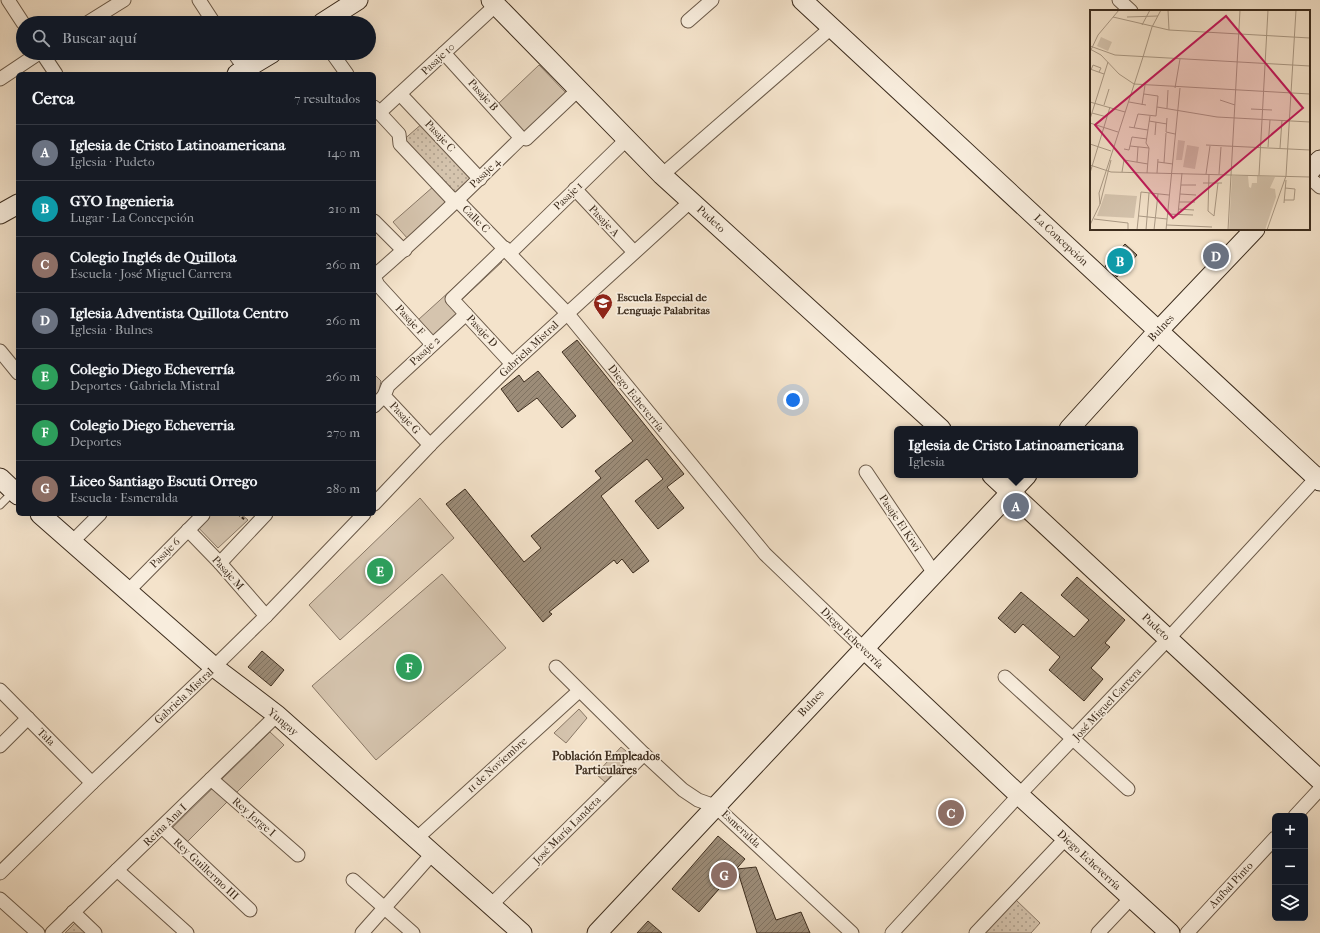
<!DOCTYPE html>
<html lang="es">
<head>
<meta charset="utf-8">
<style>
	body { margin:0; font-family:"IM FELL French Canon",serif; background:#242831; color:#f1f3f6 }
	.controls { position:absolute; right:12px; bottom:12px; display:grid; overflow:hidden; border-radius:6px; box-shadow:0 4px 16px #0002 }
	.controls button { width:36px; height:36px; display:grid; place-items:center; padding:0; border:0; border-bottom:1px solid #363941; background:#171b24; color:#f1f3f6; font:20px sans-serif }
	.you { position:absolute; left:793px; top:400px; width:14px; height:14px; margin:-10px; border:3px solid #fff; border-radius:50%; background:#1a73e8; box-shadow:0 0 0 6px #1a73e833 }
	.badge { display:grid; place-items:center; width:26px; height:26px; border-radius:50%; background:#2563eb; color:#fff; font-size:13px; font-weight:700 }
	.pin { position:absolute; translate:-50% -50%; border:2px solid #fff; box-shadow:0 1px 4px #0006 }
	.popup { position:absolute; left:894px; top:426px; width:244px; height:52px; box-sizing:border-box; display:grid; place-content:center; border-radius:6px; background:#171b24; filter:drop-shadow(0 1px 3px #0005); font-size:13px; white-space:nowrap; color:#9ea1a6 }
	.popup b { font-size:15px; color:#f1f3f6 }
	.popup::after { content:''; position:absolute; left:50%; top:100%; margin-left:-8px; border:8px solid transparent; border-top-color:#171b24 }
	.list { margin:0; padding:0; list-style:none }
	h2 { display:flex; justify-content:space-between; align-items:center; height:52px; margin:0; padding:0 16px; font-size:17px }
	h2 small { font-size:13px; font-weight:400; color:#9ea1a6 }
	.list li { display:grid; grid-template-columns:26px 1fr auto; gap:12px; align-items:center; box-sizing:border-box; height:56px; padding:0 16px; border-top:1px solid #363941 }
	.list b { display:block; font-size:15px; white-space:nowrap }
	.list p { margin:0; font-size:13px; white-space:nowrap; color:#9ea1a6 }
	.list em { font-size:13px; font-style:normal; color:#9ea1a6 }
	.icon { flex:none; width:22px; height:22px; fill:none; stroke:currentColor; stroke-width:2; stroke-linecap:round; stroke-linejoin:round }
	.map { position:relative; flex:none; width:1320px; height:933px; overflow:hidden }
	.search { position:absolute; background:#171b24; box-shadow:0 4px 16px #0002; left:16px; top:16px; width:360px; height:44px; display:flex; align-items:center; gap:10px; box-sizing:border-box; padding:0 14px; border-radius:22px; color:#9ea1a6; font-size:15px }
	.panel { position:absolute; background:#171b24; box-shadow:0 4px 16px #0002; left:16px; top:72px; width:360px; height:444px; border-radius:6px }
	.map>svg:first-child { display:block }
	.grass { fill:#d5c4ae; stroke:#897866 }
	.park { fill:url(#park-dots); stroke:#897866 }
	.building { fill:url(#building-hatch); stroke:#3d2d1e }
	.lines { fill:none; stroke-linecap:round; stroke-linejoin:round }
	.lane-casing { stroke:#6b5a49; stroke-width:9 }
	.street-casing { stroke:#6b5a49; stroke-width:15 }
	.secondary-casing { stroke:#3d2d1e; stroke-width:21 }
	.path { stroke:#3d2d1e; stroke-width:2; stroke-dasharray:3 2; stroke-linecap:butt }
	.lane { stroke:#f8eddd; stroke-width:7 }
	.street { stroke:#f8eddd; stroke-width:13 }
	.secondary { stroke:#f8eddd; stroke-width:19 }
	.labels { text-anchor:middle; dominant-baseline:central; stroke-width:3.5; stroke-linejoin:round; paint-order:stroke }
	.street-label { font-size:11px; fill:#3d2d1e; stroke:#f8eddd }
	.poi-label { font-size:11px; font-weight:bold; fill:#3d2d1e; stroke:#f8eddd; text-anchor:start }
	.neighbourhood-label { font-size:12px; font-weight:bold; fill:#3d2d1e; stroke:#f8eddd }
	.inset-road { fill:none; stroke:#ab9a86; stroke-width:1 }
	.view { fill:#c2185b; fill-opacity:0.15; stroke:#c2185b; stroke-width:2 }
	.inset-edge { fill:none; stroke:#3d2d1e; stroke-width:2 }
</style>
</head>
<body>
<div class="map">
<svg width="1320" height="933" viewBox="0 0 1320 933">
	<defs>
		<pattern id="park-dots" width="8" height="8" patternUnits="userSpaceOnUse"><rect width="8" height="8" fill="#d5c4ae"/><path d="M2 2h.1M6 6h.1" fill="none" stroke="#aea08d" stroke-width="1.8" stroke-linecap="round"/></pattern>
		<pattern id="building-hatch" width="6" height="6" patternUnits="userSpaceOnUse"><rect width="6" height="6" fill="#9c8c78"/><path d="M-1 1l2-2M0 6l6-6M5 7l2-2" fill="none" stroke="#807362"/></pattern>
	</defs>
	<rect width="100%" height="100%" fill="#f4e3cb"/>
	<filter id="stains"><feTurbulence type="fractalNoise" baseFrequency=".005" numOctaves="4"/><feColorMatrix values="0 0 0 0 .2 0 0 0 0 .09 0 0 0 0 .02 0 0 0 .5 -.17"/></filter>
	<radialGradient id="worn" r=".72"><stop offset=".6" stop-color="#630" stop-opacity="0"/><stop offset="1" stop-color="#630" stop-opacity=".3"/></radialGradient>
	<g class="grass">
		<polygon points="539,65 569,96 526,137 498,104"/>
		<polygon points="434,186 448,201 408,239 393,222"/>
		<polygon points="493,252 502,262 455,306 460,312 434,338 418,320"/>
		<polygon points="374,374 381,381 379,391 374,396"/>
		<polygon points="420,498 454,538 340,640 309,605"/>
		<polygon points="200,514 241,514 248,520 218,548 192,521"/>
		<polygon points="442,574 506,648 376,760 312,686"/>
		<polygon points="579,709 587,718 566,743 554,733"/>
		<polygon points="270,732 284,745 187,842 171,829"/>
		<polygon points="621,747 631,755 605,782 596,774"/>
	</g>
	<g class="park">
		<polygon points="424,122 477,177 454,197 401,142"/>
		<polygon points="1016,900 1040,923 1031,933 985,933"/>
		<polygon points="75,923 86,933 65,933"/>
	</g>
	<g class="building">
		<polygon points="1125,244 1137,255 1117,277 1105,266"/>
		<polygon points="577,340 684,474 667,487 684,508 658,529 635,501 663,479 647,459 601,496 649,561 633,573 622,559 617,564 614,560 549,612 552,614 543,622 446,504 465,489 524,562 541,548 531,536 601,478 595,471 633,441 562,352"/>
		<polygon points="538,371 576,416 562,428 537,398 518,412 501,389 519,375 524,382"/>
		<polygon points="1077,577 1125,620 1105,643 1110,647 1091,668 1103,679 1084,701 1049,670 1060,657 1023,624 1015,633 998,618 1021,592 1074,637 1089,620 1061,595"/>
		<polygon points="262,651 284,670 271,686 248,667"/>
		<polygon points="718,836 745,859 699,912 672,889"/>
		<polygon points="756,867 776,920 801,912 810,933 757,933 737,869"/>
		<polygon points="648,921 662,933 637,933"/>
	</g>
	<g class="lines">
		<g class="lane-casing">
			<polyline id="lane" points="0,505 14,491"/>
		</g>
		<g class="street-casing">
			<g id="street">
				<polyline points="8,0 23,23"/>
				<polyline points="199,0 214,23"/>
				<polyline points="1119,0 1131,11"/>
				<polyline points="688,21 712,0"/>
				<polyline points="87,23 124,0"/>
				<polyline points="42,53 56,74"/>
				<polyline points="234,53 245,69"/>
				<polyline points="332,53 347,74"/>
				<polyline points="444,53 521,138"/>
				<polyline points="0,79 39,53"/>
				<polyline points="400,94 480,179"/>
				<polyline points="374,107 399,134 400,144 451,198 457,200 567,313 765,554 863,648"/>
				<polyline points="379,113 496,5"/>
				<polyline points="521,138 526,139 579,89"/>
				<polyline points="662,175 832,27"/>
				<polyline points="1309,177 1320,187"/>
				<polyline points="575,189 634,252"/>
				<polyline points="374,221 400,247 405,250"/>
				<polyline points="505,248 452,299 512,364"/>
				<polyline points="510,253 627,139"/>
				<path d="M374 276C425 232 473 185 521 138"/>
				<polyline points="374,277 378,285 432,344"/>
				<polyline points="0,351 18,373"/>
				<polyline points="374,406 384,396"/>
				<polyline points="430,445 384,396 388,386 466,314"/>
				<polyline points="866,472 934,573"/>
				<polyline points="374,504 430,445 512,364 691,201"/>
				<polyline points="188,530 220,563 266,616"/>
				<polyline points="72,542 100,514"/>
				<polyline points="220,563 266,514"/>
				<polyline points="128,591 203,515"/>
				<polyline points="556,667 644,754 683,790 698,800 715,806 852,933"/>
				<polyline points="1005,677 1128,789"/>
				<polyline points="0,690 92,783"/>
				<polyline points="0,746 28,718"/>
				<polyline points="211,779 298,855"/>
				<polyline points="1295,816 1320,789"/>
				<polyline points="162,827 250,910"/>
				<polyline points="416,839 579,691"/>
				<polyline points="117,870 187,933"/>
				<polyline points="0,873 92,783 214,667 266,616 364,514"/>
				<polyline points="353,880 413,933"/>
				<polyline points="0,899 38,933"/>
				<polyline points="491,905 644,754"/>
				<polyline points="73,912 95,933"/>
				<polyline points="52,933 277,715"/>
				<polyline points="362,933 432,854"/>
				<polyline points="892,933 1019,795 1168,639 1320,474"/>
				<polyline points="976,933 1066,838"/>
				<polyline points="1098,933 1131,898"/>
				<polyline points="1187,933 1275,838"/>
			</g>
		</g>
		<g class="secondary-casing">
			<g id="secondary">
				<polyline points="491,0 662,175 941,429"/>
				<polyline points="802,0 1320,481"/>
				<polyline points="322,23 358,0"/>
				<polyline points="237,74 272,53"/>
				<polyline points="1309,172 1320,160"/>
				<polyline points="0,214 18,204"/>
				<polyline points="1069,429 1158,331 1255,229"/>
				<polyline points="992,475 1320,780"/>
				<polyline points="0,478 18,495"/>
				<polyline points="40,514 214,667 277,715 522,933"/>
				<polyline points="863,648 1019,795 1170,933"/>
				<polyline points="597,933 1027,475"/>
			</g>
		</g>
		<polyline class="path" points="238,514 245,520"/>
		<use href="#lane" class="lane"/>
		<use href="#street" class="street"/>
		<use href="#secondary" class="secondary"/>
	</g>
	<defs>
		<g id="school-pin" transform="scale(1)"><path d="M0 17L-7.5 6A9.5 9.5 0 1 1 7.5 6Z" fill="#8f2418" stroke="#f8eddd"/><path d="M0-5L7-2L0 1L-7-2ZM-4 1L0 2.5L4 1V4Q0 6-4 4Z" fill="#fff"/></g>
	</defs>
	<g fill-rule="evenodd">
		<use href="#school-pin" x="603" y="303"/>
	</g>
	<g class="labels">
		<g class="street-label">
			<text transform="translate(438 59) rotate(-43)">Pasaje 10</text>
			<text transform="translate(483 95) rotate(48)">Pasaje B</text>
			<text transform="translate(440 136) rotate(47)">Pasaje C</text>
			<text transform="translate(485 173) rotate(-44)">Pasaje 4</text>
			<text transform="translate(568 196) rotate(-44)">Pasaje 1</text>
			<text transform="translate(476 219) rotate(45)">Calle C</text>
			<text transform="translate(711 219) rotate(42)">Pudeto</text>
			<text transform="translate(604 221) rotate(47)">Pasaje A</text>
			<text transform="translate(1061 240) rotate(43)">La Concepción</text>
			<text transform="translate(410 320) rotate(47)">Pasaje F</text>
			<text transform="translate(1161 328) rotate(-47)">Bulnes</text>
			<text transform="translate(482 331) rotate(47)">Pasaje D</text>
			<text transform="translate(529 349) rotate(-43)">Gabriela Mistral</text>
			<text transform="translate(425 351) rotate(-43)">Pasaje 2</text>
			<text transform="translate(636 398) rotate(51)">Diego Echeverría</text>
			<text transform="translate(405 418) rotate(47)">Pasaje G</text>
			<text transform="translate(900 523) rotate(56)">Pasaje El Kiwi</text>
			<text transform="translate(165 553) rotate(-45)">Pasaje 6</text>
			<text transform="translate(228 573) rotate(48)">Pasaje M</text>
			<text transform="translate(1156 627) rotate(43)">Pudeto</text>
			<text transform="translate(852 638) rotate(44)">Diego Echeverría</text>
			<text transform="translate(184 696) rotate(-43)">Gabriela Mistral</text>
			<text transform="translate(811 703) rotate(-47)">Bulnes</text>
			<text transform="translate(1107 704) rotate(-47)">José Miguel Carrera</text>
			<text transform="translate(283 722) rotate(40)">Yungay</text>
			<text transform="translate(46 737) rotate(45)">Tala</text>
			<text transform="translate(497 765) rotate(-42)">11 de Noviembre</text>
			<text transform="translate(254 817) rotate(41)">Rey Jorge I</text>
			<text transform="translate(165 825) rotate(-44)">Reina Ana I</text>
			<text transform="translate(741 829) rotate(43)">Esmeralda</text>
			<text transform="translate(567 830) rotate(-45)">José María Landeta</text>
			<text transform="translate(1089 860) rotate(43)">Diego Echeverría</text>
			<text transform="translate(206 869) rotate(43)">Rey Guillermo III</text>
			<text transform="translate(1231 885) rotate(-47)">Aníbal Pinto</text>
		</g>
		<g class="poi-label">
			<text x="617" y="297">Escuela Especial de<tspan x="617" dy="13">Lenguaje Palabritas</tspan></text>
		</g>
		<g class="neighbourhood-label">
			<text x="606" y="756">Población Empleados<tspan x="606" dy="14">Particulares</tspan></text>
		</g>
	</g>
	<g transform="translate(1090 10)">
		<rect width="220" height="220" fill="#f4e3cb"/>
		<path d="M11 27 22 32 18 41 7 36ZM88 130 95 131 92 150H86ZM97 135 109 137 105 159 93 157ZM142 166H158L159 177 161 178 162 173H167V166L185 167 180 178 185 179 186 187 175 220H139ZM15 184 47 186 44 208 7 206Z" fill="#d5c4ae"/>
		<path class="inset-road" d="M78 0 79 20M23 7 79 20 220 28M37 7 68 6M52 15 60 0M0 36 25 45 220 56M0 39 11 45 29 64 44 74 220 84M0 42 8 25 29 0M53 47 62 17 71 0M0 59 14 64M1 60 3 55 11 58 9 62M85 78 90 49M130 90 145 95M0 92 35 102M39 92 56 95M14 95 19 79M52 95 55 75M67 97 127 107 220 112M77 98 78 80M161 99 182 100M2 103 17 107M77 108 76 122 85 124M0 109 18 52M59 111 77 114M0 113 28 122M39 117 58 120M44 118 48 104 66 106 68 86 54 84M65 125 66 112M0 134 21 141M116 135 220 140M40 136 59 138M178 137 180 110M59 138 56 133 60 106M190 138 192 110M34 139 39 140 42 127 57 129M47 152 48 137M68 152 83 154M74 153 76 123M0 155 21 162 220 167M32 162 34 150 58 154M0 163 20 97M57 163 59 138M67 163 68 149M116 164 120 136M119 164 118 201 124 206 128 173M129 164 131 137M169 165 178 0M113 173H132M91 175H106M90 184 106 185M194 190H204L205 179 195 178M89 192H105M194 193 196 170M10 194 9 183 53 47M88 199 104 200M77 204 103 205M88 204 92 163M49 206 77 209M4 209 38 213V220M0 215 10 194 21 150M77 215 122 217M47 220 51 182 79 185M56 220 59 183M64 220 68 184M76 220 90 78M138 220 150 0M177 220 196 166 206 0"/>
		<path class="view" d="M136 6 213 98 83 208 5 115Z"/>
		<rect width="220" height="220" class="inset-edge"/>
	</g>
	<rect width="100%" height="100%" filter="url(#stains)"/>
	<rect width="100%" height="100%" fill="url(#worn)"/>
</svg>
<div class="controls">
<button>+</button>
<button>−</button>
<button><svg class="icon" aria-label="layers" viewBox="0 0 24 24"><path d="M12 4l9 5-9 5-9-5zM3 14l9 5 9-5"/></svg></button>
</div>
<div class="you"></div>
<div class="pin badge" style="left:1016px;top:506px;background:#6b7280">A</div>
<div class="popup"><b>Iglesia de Cristo Latinoamericana</b>Iglesia</div>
<div class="pin badge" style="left:1120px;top:261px;background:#0f9aa8">B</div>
<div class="pin badge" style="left:951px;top:813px;background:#8d6e63">C</div>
<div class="pin badge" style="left:1216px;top:256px;background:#6b7280">D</div>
<div class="pin badge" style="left:380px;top:571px;background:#2e9e5b">E</div>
<div class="pin badge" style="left:409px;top:667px;background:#2e9e5b">F</div>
<div class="pin badge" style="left:724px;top:875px;background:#8d6e63">G</div>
<div class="search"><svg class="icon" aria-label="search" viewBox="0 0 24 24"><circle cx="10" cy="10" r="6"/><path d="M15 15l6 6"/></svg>Buscar aquí</div>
<section class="panel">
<h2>Cerca<small>7 resultados</small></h2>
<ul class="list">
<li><span class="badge" style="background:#6b7280">A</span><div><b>Iglesia de Cristo Latinoamericana</b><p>Iglesia · Pudeto</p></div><em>140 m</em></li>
<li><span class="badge" style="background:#0f9aa8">B</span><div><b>GYO Ingenieria</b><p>Lugar · La Concepción</p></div><em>210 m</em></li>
<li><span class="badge" style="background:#8d6e63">C</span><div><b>Colegio Inglés de Quillota</b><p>Escuela · José Miguel Carrera</p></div><em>260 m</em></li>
<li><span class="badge" style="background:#6b7280">D</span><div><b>Iglesia Adventista Quillota Centro</b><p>Iglesia · Bulnes</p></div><em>260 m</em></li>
<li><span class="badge" style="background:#2e9e5b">E</span><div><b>Colegio Diego Echeverría</b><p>Deportes · Gabriela Mistral</p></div><em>260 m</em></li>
<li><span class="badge" style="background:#2e9e5b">F</span><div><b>Colegio Diego Echeverria</b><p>Deportes</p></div><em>270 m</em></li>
<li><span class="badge" style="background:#8d6e63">G</span><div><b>Liceo Santiago Escuti Orrego</b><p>Escuela · Esmeralda</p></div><em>280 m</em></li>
</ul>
</section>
</div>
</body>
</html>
